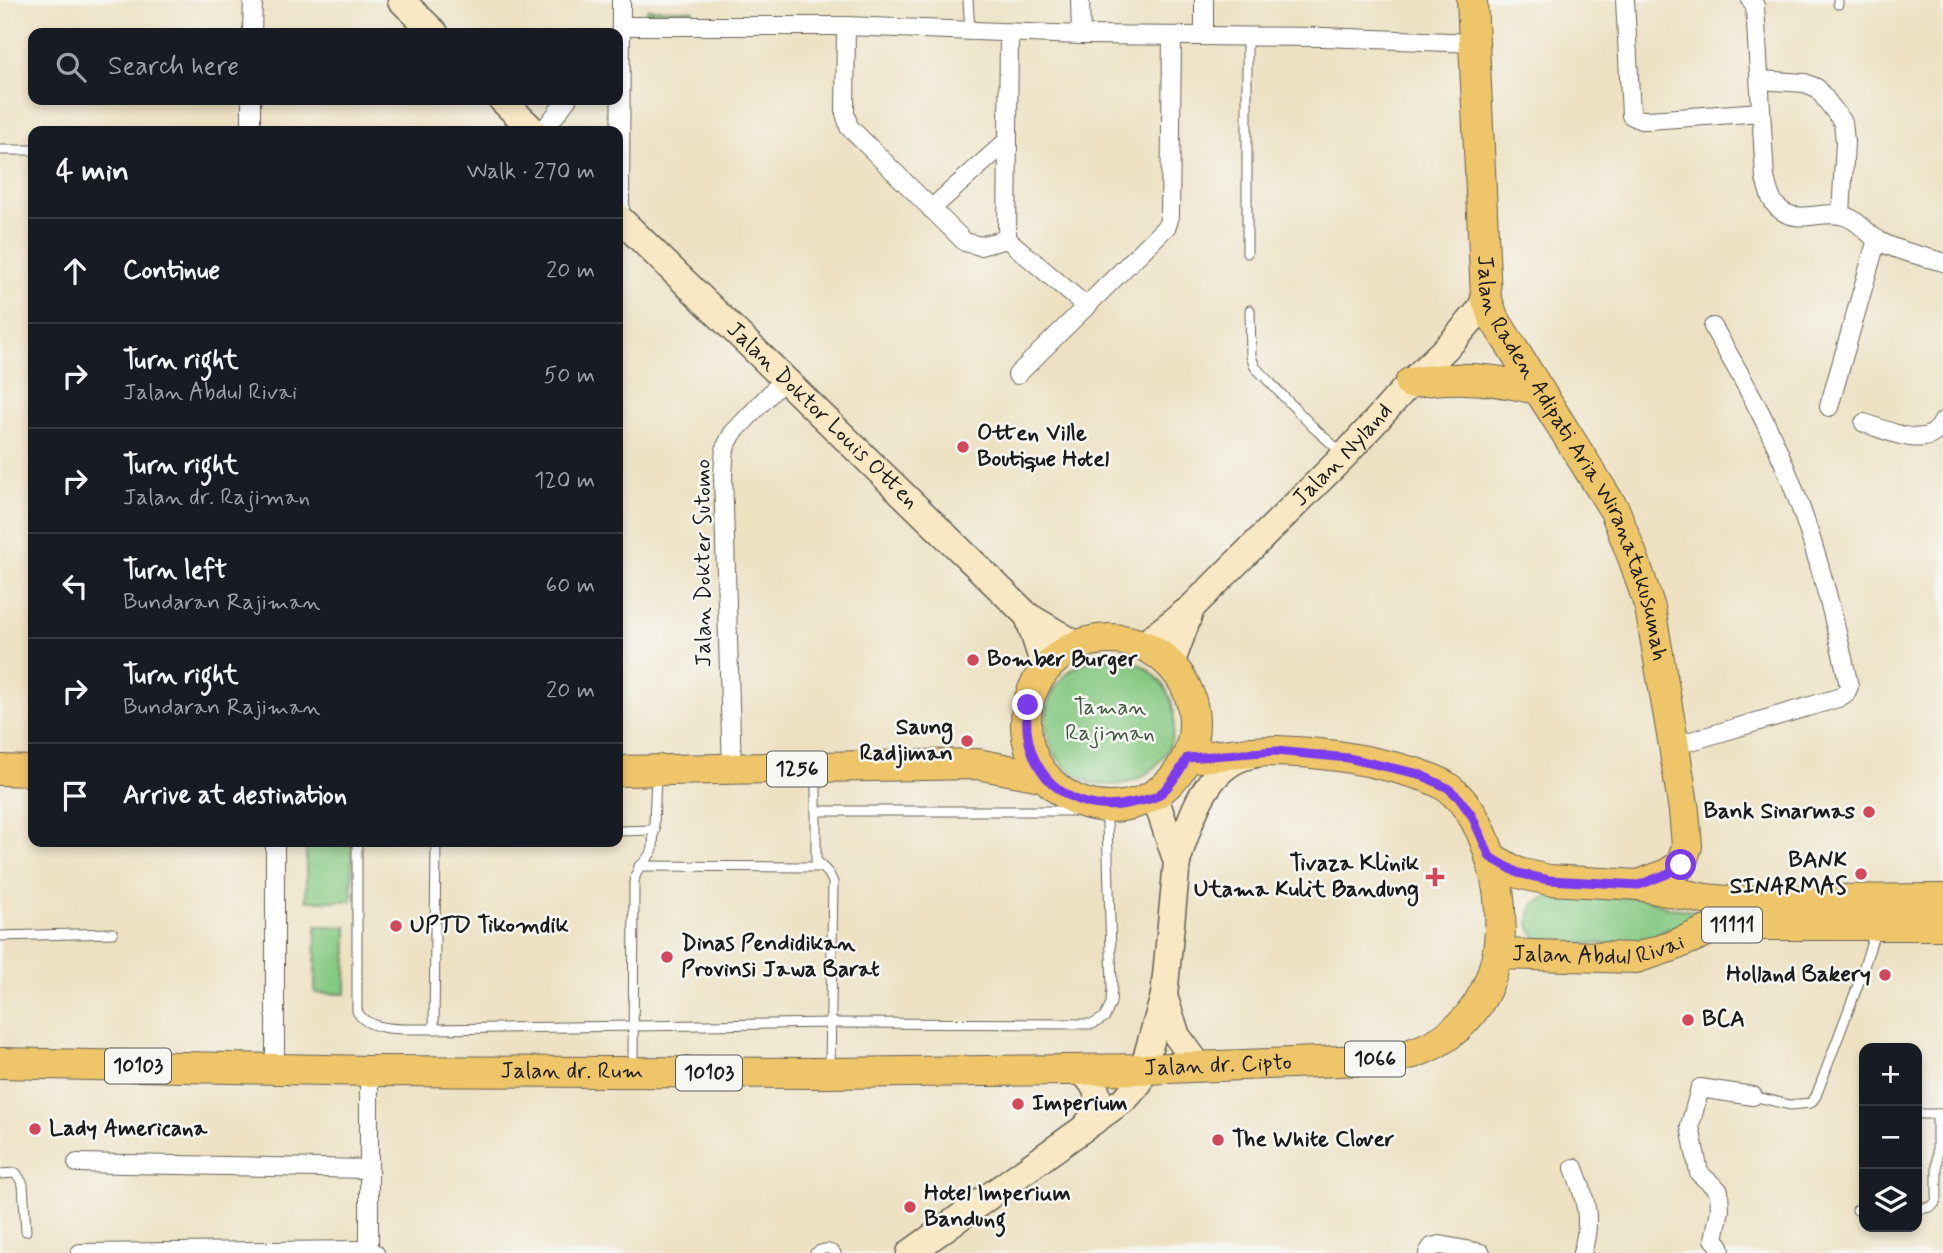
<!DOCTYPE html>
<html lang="en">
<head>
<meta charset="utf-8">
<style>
	body { margin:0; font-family:Mynerve,sans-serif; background:#20242c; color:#f1f3f6 }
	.controls { position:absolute; right:21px; bottom:21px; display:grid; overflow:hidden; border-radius:14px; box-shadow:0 4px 10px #0003 }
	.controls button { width:63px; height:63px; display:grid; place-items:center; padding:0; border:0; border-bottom:2px solid #363941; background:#171b24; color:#f1f3f6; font:35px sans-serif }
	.stop { position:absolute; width:21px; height:21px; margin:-16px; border:5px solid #7c3aed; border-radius:50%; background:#fff }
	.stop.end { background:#7c3aed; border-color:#fff; box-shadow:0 2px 7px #0008 }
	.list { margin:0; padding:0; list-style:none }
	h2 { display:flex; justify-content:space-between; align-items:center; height:91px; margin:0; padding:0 28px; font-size:30px }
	h2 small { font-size:23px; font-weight:400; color:#9ea1a6 }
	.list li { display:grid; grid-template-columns:46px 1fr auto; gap:21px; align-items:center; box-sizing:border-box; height:105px; padding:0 28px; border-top:2px solid #363941 }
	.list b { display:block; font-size:26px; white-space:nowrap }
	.list p { margin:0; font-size:23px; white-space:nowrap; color:#9ea1a6 }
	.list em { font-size:23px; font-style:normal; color:#9ea1a6 }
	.icon { flex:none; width:38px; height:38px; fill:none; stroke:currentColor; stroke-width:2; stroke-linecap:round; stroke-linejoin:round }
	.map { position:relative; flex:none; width:1943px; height:1253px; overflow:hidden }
	.search { position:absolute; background:#171b24; box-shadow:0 4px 10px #0003; left:28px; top:28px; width:595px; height:77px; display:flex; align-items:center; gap:18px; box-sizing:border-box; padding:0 24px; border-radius:14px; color:#9ea1a6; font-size:26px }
	.panel { position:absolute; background:#171b24; box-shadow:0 4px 10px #0003; left:28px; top:126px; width:595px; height:721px; border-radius:14px }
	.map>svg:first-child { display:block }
	.green { fill:#86c982; stroke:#51724f; stroke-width:2 }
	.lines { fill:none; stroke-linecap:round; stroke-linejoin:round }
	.lane-casing { stroke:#656156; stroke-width:11 }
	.street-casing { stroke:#656156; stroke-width:20 }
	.secondary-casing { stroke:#656156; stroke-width:29 }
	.primary-casing { stroke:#656156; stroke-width:32 }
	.lane { stroke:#fff; stroke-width:9 }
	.street { stroke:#fff; stroke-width:18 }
	.secondary { stroke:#f8e8c3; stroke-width:26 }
	.primary { stroke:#eec569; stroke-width:30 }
	.route { stroke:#7c3aed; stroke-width:9 }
	.poi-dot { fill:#d1495b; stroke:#f6f6f2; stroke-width:2.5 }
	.labels { text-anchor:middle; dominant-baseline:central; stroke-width:5; stroke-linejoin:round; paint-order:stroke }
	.shield { fill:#f6f6f2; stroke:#5d5d5c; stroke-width:2 }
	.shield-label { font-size:21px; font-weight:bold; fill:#1c1c1c }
	.street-label { font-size:23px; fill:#1c1c1c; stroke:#f6f6f2 }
	.poi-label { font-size:23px; font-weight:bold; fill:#1c1c1c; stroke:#f6f6f2; text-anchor:start }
	.park-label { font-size:23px; fill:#415940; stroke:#f6f6f2 }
</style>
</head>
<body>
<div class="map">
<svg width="1943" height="1253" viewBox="0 0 1943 1253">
	<rect width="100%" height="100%" fill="#f6f6f2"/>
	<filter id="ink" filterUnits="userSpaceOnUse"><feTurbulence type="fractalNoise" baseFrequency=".0143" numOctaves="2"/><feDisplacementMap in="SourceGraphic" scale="14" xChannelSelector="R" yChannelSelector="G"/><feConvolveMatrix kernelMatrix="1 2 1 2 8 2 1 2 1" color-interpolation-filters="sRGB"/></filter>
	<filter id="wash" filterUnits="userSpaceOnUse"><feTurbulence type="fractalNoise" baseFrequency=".00686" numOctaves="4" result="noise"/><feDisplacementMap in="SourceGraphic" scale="28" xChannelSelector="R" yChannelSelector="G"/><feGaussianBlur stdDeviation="1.57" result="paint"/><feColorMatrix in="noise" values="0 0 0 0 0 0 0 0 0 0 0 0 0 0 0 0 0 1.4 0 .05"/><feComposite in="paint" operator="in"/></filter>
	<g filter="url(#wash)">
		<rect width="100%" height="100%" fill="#ede1c2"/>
		<g class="green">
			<polygon points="647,9 693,10 693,20 646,20"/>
			<circle cx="1110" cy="721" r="64"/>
			<rect x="306" y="842" width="46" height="59"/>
			<path d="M1551 895 1642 897 1668 907 1724 916 1668 929 1641 944 1543 943C1528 932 1526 921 1534 904Z"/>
			<polygon points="316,926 347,927 346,994 315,993"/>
		</g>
	</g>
	<g filter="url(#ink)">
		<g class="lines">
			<g class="lane-casing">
				<g id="lane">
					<polyline points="968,0 970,31"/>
					<polyline points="1838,4 1838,0"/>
					<polyline points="0,150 33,150"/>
					<polyline points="1247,253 1247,37"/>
					<polyline points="1250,310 1251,356 1255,367 1314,428 1342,453"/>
					<polyline points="816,770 816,860 829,874 833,882 830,1068"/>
					<polyline points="618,831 655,830"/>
					<path d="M357 842V1011C368 1034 411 1028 434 1029L831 1023 1093 1024 1105 1017 1111 1003 1112 987 1107 823 1101 813 1093 811H816"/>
					<polyline points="639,866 821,867"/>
					<polyline points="0,936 113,933"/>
					<polyline points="434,1029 436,842"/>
					<path d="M633 1069 634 883C636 865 646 864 653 849L656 776"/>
					<polyline points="1753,1096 1790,1105 1811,1103 1816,1096 1858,985 1876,929"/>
					<polyline points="1917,1114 1943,1114"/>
					<polyline points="0,1174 16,1173 23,1184 26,1231"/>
					<path d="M1917 1208C1927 1208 1934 1209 1937 1198V1114"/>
					<polyline points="1857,1210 1864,1210"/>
					<path d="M815 1253C821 1248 830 1247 836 1253"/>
				</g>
			</g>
			<g class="street-casing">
				<g id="street">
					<polyline points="1080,0 1081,35"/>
					<polyline points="1204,0 1204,36"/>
					<polyline points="1625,0 1631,115 1641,120 1649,120 1761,112"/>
					<path d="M1751 0 1755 6 1765 178C1769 191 1770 203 1782 211 1799 223 1821 211 1840 215 1855 217 1865 231 1876 239 1895 251 1922 256 1943 262"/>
					<polyline points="621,26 846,26 1081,35 1324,37 1474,43"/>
					<polyline points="846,26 845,113 849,127 965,242 980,246 1007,239 1087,307"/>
					<polyline points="252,33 253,0"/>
					<polyline points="1760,80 1805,83 1817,88 1843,122 1845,142 1841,215"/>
					<polyline points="251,131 251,100"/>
					<polyline points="543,131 567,100"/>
					<polyline points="931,209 1007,141"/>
					<polyline points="620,219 621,0"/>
					<polyline points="1007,239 1009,33"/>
					<polyline points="1017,375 1167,226 1170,216 1172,36"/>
					<polyline points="1829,407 1877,239"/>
					<path d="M1864 423C1888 430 1930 453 1943 421"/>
					<path d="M1674 746 1838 698 1846 693 1849 686C1832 605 1811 525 1778 450 1759 407 1736 367 1713 327"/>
					<polyline points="732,770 723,474 725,448 733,433 785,378"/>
					<polyline points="275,842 275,1069"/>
					<polyline points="369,1071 369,1250 375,1253"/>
					<polyline points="77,1163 367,1169"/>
					<path d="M1574 1168C1586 1199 1592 1220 1582 1253"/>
					<polyline points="80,1253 369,1250"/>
					<polyline points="1428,1253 1432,1247 1440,1245 1481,1253"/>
					<polyline points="1721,1253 1720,1246 1714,1239 1720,1210 1719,1191 1699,1173 1690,1126 1700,1088 1753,1096"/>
				</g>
			</g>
			<g class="secondary-casing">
				<g id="secondary">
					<polyline points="401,0 435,33"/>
					<polyline points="502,100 534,131"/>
					<path id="s1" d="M618 217 1028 616 1077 645"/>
					<polyline points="1028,616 1045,669"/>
					<path id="s2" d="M1143 645 1192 607 1345 455 1410 383 1453 341 1479 311 1486 297"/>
					<polyline points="1171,664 1191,609"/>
					<path d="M1177 862C1189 823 1205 763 1252 755"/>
					<polyline points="1164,996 1177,1036 1199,1066"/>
					<path d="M1079 1069C1101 1088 1104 1103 1086 1126"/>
					<polyline points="910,1253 1126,1098 1139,1083 1164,996 1177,862 1155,797"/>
				</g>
			</g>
			<g class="primary-casing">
				<g id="primary">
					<path id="s3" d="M1472 0 1486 297 1493 317 1615 511 1635 563 1650 608 1674 746 1684 811 1687 846 1681 865 1667 874 1639 885"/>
					<path d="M1410 383C1455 375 1496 378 1539 390"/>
					<circle cx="1110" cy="723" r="84"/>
					<polyline points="0,770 33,771"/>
					<polyline points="618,771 977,764 1046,777"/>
					<polyline points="1490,857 1518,873 1549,880 1639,885 1705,899 1727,901 1943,899"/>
					<path id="s4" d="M1499 954 1636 958 1673 946 1707 931 1727 925H1943"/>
					<path id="s5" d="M0 1063 369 1071 830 1073 1143 1069 1388 1059C1487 1044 1517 950 1492 863 1485 836 1471 804 1447 787 1432 777 1415 773 1397 768 1359 758 1317 752 1277 751 1247 751 1216 756 1187 758"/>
				</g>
			</g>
			<use href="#lane" class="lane"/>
			<use href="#street" class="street"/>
			<use href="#secondary" class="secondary"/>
			<use href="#primary" class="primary"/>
		</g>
	</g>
	<g class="lines" filter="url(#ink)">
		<path class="route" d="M1028 705C1018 769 1068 818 1131 803 1140 801 1150 800 1157 796 1170 788 1180 771 1187 758L1276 751 1348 758 1419 774 1448 788 1459 798 1472 816 1490 857 1518 873 1549 880 1639 885 1667 874 1681 865"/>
	</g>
	<g class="poi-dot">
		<circle cx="963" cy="447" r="7"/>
		<circle cx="973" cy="660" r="7"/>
		<circle cx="967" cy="741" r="7"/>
		<circle cx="1869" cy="812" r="7"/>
		<circle cx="1861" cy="874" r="7"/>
		<path d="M1431.5 866.5h7v7h7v7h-7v7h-7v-7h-7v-7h7z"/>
		<circle cx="396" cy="926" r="7"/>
		<circle cx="667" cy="957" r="7"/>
		<circle cx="1885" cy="975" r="7"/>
		<circle cx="1688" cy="1020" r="7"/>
		<circle cx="1018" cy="1104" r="7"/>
		<circle cx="35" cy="1129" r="7"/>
		<circle cx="1218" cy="1140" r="7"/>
		<circle cx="910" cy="1207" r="7"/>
	</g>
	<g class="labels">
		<g class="shield">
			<rect x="767" y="751.5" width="60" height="35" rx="5"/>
			<rect x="1702" y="907.5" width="60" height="35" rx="5"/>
			<rect x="1345" y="1041.5" width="60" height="35" rx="5"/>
			<rect x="105" y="1048.5" width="66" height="35" rx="5"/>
			<rect x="676" y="1055.5" width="66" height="35" rx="5"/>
		</g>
		<g class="shield-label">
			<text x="797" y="769">1256</text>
			<text x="1732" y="925">11111</text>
			<text x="1375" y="1059">1066</text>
			<text x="138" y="1066">10103</text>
			<text x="709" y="1073">10103</text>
		</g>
		<g class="street-label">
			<text stroke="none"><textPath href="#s1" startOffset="285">Jalan Doktor Louis Otten</textPath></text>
			<text stroke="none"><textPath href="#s2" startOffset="276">Jalan Nyland</textPath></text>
			<text stroke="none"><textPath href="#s3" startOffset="480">Jalan Raden Adipati Aria Wiranatakusumah</textPath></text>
			<text transform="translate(704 563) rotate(-90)">Jalan Dokter Sutomo</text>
			<text stroke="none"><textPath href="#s4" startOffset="100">Jalan Abdul Rivai</textPath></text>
			<text stroke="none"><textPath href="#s5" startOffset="1218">Jalan dr. Cipto</textPath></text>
			<text stroke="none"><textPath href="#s5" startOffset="572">Jalan dr. Rum</textPath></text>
		</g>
		<g class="poi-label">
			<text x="977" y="434">Otten Ville<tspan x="977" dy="26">Boutique Hotel</tspan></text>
			<text x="987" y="660">Bomber Burger</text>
			<text x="953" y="728" text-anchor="end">Saung<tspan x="953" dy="26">Radjiman</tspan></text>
			<text x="1855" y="812" text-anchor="end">Bank Sinarmas</text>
			<text x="1847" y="861" text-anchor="end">BANK<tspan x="1847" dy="26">SINARMAS</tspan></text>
			<text x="1419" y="864" text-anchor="end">Tivaza Klinik<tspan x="1419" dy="26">Utama Kulit Bandung</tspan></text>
			<text x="410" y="926">UPTD Tikomdik</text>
			<text x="681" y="944">Dinas Pendidikan<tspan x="681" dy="26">Provinsi Jawa Barat</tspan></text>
			<text x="1871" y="975" text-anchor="end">Holland Bakery</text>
			<text x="1702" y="1020">BCA</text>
			<text x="1032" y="1104">Imperium</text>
			<text x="49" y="1129">Lady Americana</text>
			<text x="1232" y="1140">The White Clover</text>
			<text x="924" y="1194">Hotel Imperium<tspan x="924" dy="26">Bandung</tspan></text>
		</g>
		<g class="park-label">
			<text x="1110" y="708">Taman<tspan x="1110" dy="26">Rajiman</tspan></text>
		</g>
	</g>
</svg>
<div class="controls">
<button>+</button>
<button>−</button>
<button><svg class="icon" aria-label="layers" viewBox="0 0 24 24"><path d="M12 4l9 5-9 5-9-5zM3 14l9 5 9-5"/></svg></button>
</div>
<div class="stop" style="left:1681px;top:865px"></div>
<div class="stop end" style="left:1028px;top:705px"></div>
<div class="search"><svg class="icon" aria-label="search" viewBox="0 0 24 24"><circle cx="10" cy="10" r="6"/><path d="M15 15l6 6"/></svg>Search here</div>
<section class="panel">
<h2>4 min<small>Walk · 270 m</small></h2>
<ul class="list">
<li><svg class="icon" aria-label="ahead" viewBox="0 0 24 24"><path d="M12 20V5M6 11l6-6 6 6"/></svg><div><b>Continue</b></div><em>20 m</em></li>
<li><svg class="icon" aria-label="right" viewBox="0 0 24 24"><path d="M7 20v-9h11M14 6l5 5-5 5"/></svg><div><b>Turn right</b><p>Jalan Abdul Rivai</p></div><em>50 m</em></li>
<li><svg class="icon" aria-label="right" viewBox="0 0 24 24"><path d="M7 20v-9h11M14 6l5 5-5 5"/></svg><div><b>Turn right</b><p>Jalan dr. Rajiman</p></div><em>120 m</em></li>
<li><svg class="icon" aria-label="left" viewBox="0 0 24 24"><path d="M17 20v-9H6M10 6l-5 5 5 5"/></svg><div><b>Turn left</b><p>Bundaran Rajiman</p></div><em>60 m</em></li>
<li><svg class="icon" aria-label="right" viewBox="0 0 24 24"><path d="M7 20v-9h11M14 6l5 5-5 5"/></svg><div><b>Turn right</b><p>Bundaran Rajiman</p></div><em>20 m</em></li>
<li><svg class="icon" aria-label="arrive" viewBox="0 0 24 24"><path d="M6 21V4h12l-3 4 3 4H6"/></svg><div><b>Arrive at destination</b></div></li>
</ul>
</section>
</div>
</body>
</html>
